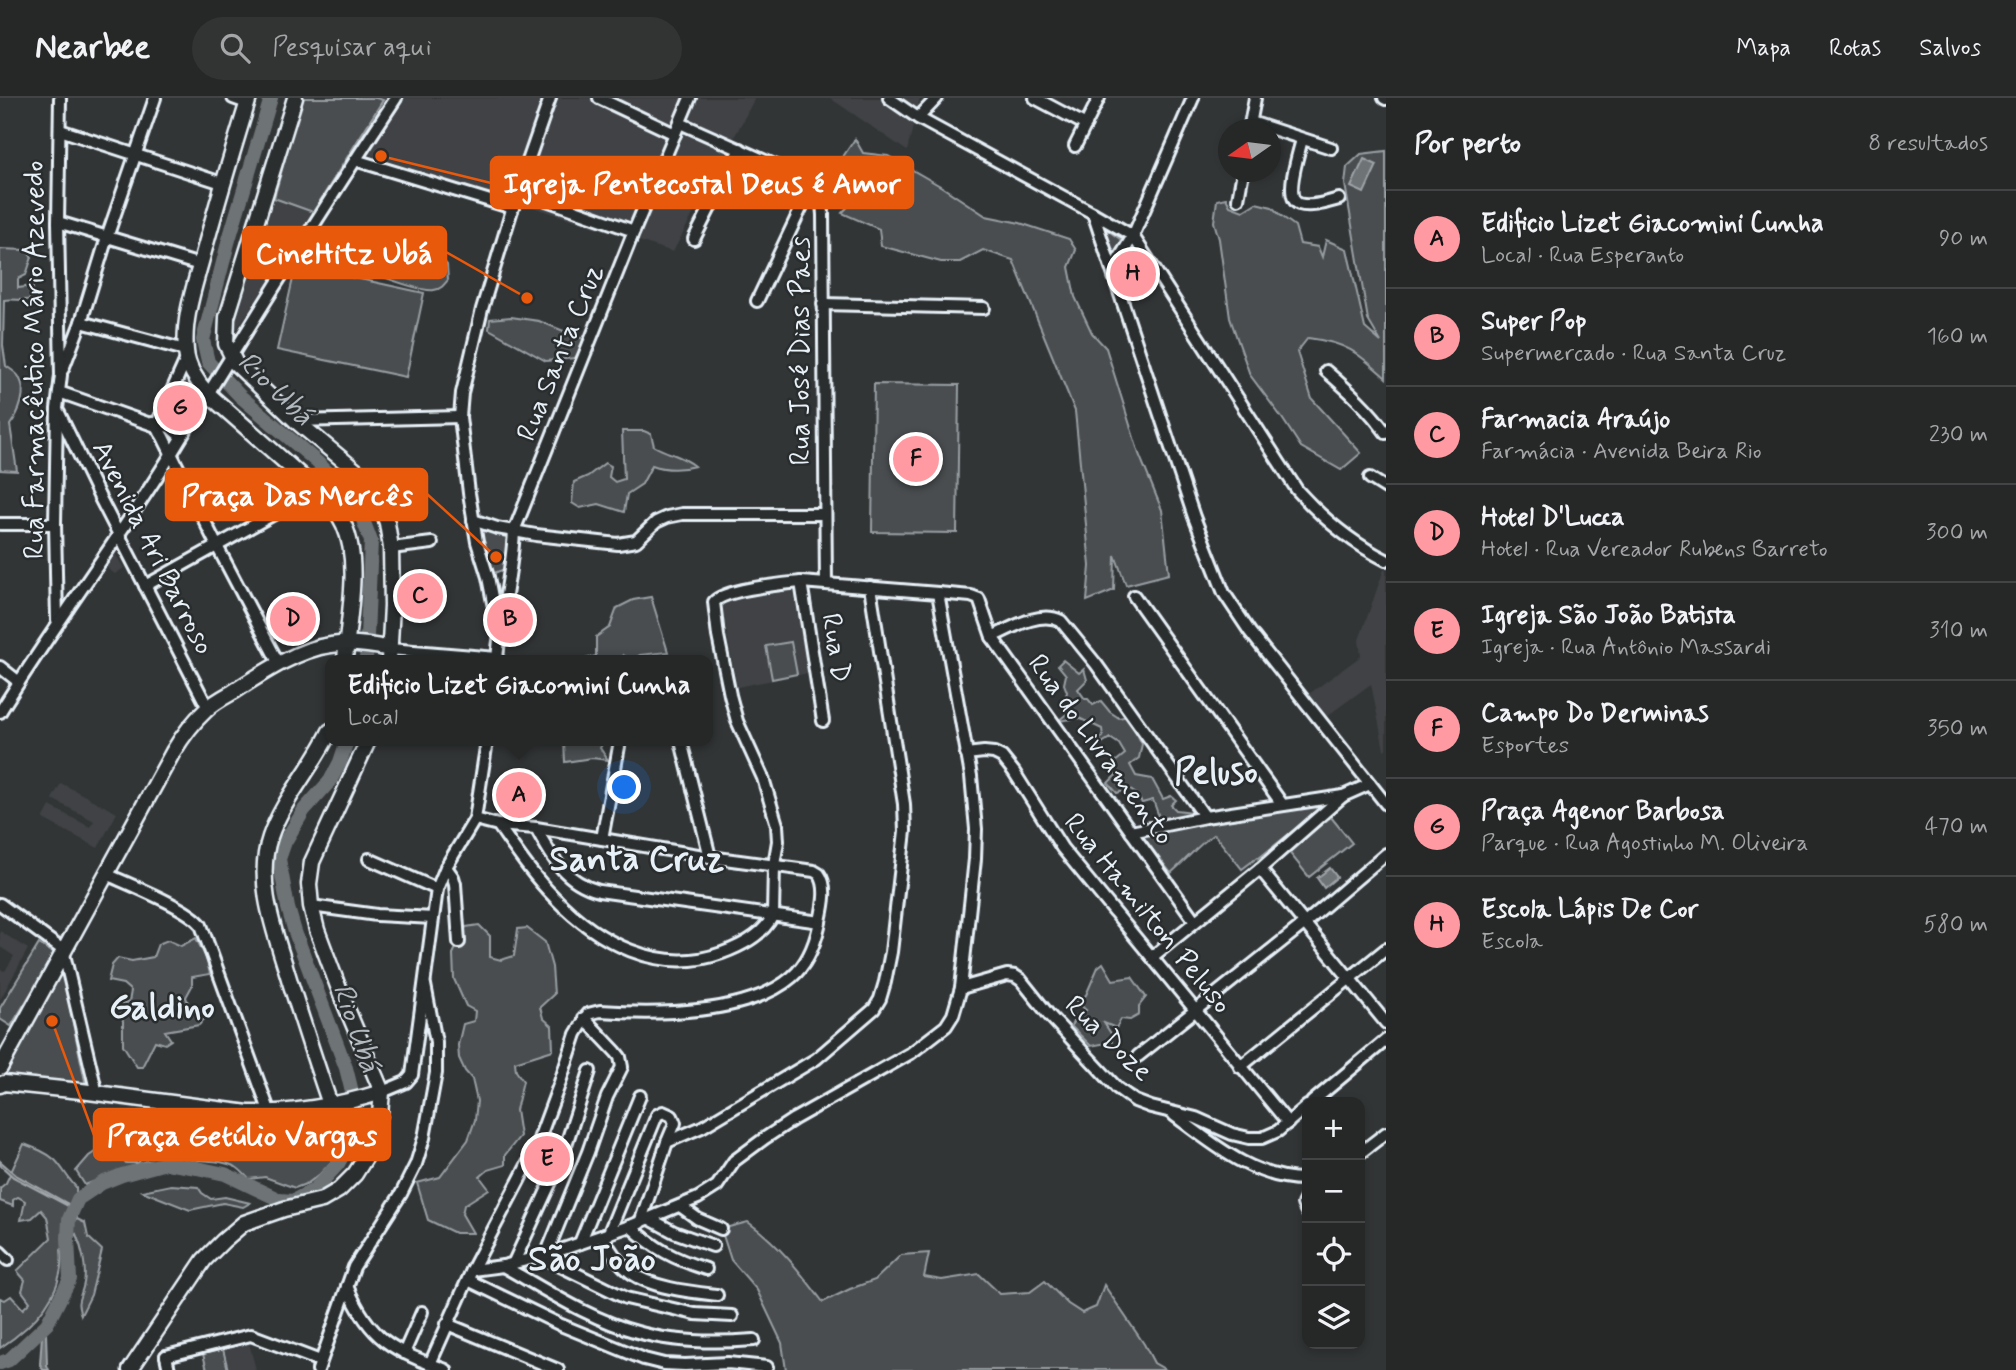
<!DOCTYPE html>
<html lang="pt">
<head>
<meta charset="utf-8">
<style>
	body { margin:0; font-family:Mynerve,sans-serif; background:#323434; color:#f1f3f6 }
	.controls { position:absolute; right:21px; bottom:21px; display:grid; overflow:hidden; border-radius:14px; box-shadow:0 4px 10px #0003 }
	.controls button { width:63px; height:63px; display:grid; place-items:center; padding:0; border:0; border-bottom:2px solid #424445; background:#262828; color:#f1f3f6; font:35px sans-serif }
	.compass { position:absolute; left:1218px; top:21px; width:63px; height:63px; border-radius:50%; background:#262828; box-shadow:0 4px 10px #0003; rotate:256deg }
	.you { position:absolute; left:625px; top:690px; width:24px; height:24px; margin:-18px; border:5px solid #fff; border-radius:50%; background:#1a73e8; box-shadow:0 0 0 10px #1a73e833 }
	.badge { display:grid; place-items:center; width:46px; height:46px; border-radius:50%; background:#ff9aa2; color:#111; font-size:23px; font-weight:700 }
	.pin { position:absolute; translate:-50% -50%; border:4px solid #fff; box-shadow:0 2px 7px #0006 }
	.popup { position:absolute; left:325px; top:557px; width:388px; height:91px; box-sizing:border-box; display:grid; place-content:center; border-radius:14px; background:#262828; filter:drop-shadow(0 2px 5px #0005); font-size:23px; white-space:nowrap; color:#a4a6a8 }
	.popup b { font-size:26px; color:#f1f3f6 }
	.popup::after { content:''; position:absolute; left:50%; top:100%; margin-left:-14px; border:14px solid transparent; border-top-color:#262828 }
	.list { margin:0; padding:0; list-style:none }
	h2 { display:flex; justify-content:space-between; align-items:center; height:91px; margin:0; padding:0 28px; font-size:30px }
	h2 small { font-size:23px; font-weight:400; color:#a4a6a8 }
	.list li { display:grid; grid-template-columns:46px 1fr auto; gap:21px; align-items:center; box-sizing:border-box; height:98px; padding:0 28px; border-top:2px solid #424445 }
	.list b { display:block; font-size:26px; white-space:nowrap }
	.list p { margin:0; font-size:23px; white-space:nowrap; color:#a4a6a8 }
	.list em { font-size:23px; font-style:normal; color:#a4a6a8 }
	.icon { flex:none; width:38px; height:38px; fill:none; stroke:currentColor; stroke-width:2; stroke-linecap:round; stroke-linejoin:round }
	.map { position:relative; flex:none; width:1386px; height:1272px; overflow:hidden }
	header { display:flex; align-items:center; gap:42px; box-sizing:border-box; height:98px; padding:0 35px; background:#262828; border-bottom:2px solid #424445 }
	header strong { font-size:33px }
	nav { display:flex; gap:38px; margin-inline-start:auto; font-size:24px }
	.search { width:490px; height:63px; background:#323434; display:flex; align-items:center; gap:18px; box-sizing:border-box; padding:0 24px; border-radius:38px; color:#a4a6a8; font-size:26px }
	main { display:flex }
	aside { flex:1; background:#262828 }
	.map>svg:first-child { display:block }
	.built { fill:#3f4244 }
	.green { fill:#494d4f; stroke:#989fa4; stroke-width:2 }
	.water { fill:#6e7376; stroke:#9fa5aa; stroke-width:2 }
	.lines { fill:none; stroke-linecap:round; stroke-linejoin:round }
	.river { stroke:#6e7376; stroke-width:14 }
	.minor-casing { stroke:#e8f1f8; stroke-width:16 }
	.major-casing { stroke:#e8f1f8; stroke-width:19 }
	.minor { stroke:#2a2d2e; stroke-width:10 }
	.major { stroke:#2a2d2e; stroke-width:14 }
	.labels { text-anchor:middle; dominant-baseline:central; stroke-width:5; stroke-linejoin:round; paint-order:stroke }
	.street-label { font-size:28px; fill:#e8f1f8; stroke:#2a2d2e }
	.water-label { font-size:30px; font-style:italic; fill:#b1b8be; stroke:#2a2d2e }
	.district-label { font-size:35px; font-weight:bold; fill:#e8f1f8; stroke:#2a2d2e }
	.leader { fill:none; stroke:#e8590c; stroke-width:2.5 }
	.callout-dot { fill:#e8590c; stroke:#2a2d2e; stroke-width:2.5 }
	.callout { fill:#e8590c; stroke:#e8590c; stroke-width:2.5 }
	.callout-label { font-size:30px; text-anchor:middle; font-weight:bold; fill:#fff }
</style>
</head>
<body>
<header>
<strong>Nearbee</strong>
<div class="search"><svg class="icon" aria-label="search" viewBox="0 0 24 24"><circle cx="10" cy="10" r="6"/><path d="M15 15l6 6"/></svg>Pesquisar aqui</div>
<nav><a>Mapa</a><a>Rotas</a><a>Salvos</a></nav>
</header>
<main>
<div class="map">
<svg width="1386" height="1272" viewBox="0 0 1386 1272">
	<rect width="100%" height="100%" fill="#323536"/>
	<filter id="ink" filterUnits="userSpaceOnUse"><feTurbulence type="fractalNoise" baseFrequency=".0143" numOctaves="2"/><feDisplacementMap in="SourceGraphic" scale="14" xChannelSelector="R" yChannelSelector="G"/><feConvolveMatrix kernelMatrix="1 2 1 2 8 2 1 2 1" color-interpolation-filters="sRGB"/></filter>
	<g filter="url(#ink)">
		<g class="built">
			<polygon points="298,0 755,0 673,154 355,52 237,231 229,227"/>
			<polygon points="830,0 920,0 907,53"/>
			<polygon points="1132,153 1153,183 1129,202 1115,169"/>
			<polygon points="111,449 124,470 115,476 100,465"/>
			<polygon points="1384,471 1386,472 1386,651 1384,652 1371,586 1323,621 1306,598 1361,558 1359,542"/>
			<polygon points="793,491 809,575 737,589 721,505"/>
			<polygon points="61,685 117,715 98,750 43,721 50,708 90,729 94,723 52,701"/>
			<polygon points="0,833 28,851 0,902 0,871 5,873 14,858 0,849"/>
			<polygon points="248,1241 256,1272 226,1272 221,1248"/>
		</g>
		<g class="green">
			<polygon points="302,0 376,0 383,2 313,114 274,100"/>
			<polygon points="855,41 863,55 888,58 942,89 986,118 1020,125 1069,141 1076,152 1069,169 1075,199 1092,235 1106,250 1139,356 1162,412 1169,476 1126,487 1115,457 1114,492 1087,503 1090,468 1075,313 1013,162 983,152 960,164 941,164 881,148 879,131 842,115 864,91 838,66"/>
			<path d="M1386 53V280C1358 255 1348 245 1308 240L1297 254 1312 301 1361 355 1341 372 1301 349 1282 320 1250 277 1230 220 1219 141 1214 124 1217 102 1226 100 1230 108 1243 113 1256 105 1272 109 1280 117 1295 128 1300 146 1318 149 1322 159 1326 142 1347 151 1365 230 1381 244 1368 222 1345 86 1347 69 1361 56Z"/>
			<polygon points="1104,130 1123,143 1114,156 1112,156"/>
			<path d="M381 139 406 148 420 159 437 156 447 167 448 182C444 187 441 191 434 192 422 194 386 180 373 175Z"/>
			<path d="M0 151 26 152 32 159 26 177 18 181V190L33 188 32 201C23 204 14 200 4 202L3 248 6 268C10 271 17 275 19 279 28 294 19 315 10 327L17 373 0 372Z"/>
			<polygon points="296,167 424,195 406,279 277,252"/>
			<polygon points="511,219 539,223 586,242 575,260 546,263 489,231 490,221"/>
			<polygon points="182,274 200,296 181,331 162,323"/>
			<polygon points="874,286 959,287 957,435 872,434"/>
			<path d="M622 333H644L651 336 654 348C668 356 683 358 695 368 680 372 666 372 652 367L642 386 627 396 624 414 599 406 580 410 572 405 574 384 588 378 605 365 611 368 609 379 615 384 624 381Z"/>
			<polygon points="476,428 511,434 507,470 492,476"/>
			<polygon points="651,499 668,554 640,557 632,562 623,557 622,562 581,562 596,558 596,539 610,529 617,510 633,502"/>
			<polygon points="791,544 797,576 772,581 766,548"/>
			<path d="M1063 562 1079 575 1084 571 1087 582 1078 591 1085 601H1088L1093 607 1101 603 1110 614 1119 620 1128 618 1142 646 1139 660 1130 667 1136 678 1152 681 1163 701 1171 698 1176 702 1171 707 1176 712 1193 714 1205 723 1325 707 1259 760 1258 759 1242 771 1214 736C1198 747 1186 762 1171 775L1143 739 1158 716 1153 702 1142 705 1136 696 1129 691 1117 695 1108 685 1117 676 1109 669 1125 656 1119 646 1110 640 1102 645 1099 641 1103 639 1102 631 1079 620 1058 623 1069 614 1064 604 1067 594 1064 586 1066 577 1058 567Z"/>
			<polygon points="564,643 604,643 600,650 608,662 592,660 565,664"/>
			<polygon points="1331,719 1352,745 1309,779 1288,753"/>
			<polygon points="479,827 490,838 490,859 501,862 514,858 518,831 527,830 545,844 552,869 554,896 540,909 543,920 552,928 553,952 515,964 516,973 523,983 516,1012 520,1038 505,1057 505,1067 488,1072 480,1079 489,1091 464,1107 462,1116 473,1135 455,1135 428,1122 417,1085 440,1079 468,1042 475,1022 477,1003 472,981 465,973 459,960 458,947 463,926 474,923 475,913 466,908 454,881 453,856 466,829"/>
			<polygon points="196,840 206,860 210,876 192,879 192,888 186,899 191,913 205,913 206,919 199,927 165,933 171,942 165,946 155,943 142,969 137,969 123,947 123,923 120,911 122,906 129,904 131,893 123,886 108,883 112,867 118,860 132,863 153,859 158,846 168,842 181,848"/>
			<polygon points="39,846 55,856 11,928 0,921 0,910"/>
			<polygon points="1103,865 1113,882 1132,879 1146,899 1139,908 1139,917 1130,922 1121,921 1116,930 1104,925 1112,937 1112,944 1091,948 1071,928 1076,918 1086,912 1076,903 1086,897 1098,869"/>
			<polygon points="61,867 86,988 3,979"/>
			<path d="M169 1031C196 1046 193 1033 217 1034 230 1034 236 1041 246 1048 259 1056 285 1059 300 1055V1046L316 1052 329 1051 335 1060 320 1076 308 1085 295 1090 265 1079 249 1081C245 1077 241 1072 236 1069 219 1060 197 1065 179 1058L175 1062 147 1063 85 1087 76 1073 89 1058 101 1050 115 1052 126 1065H138C146 1051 154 1039 169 1031Z"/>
			<path d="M24 1046C35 1050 46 1054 55 1062 63 1070 68 1081 76 1089L77 1121 85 1125 88 1139 102 1152 91 1197 81 1217C75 1201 81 1201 84 1185 87 1170 82 1150 76 1136L61 1152C66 1195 33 1228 0 1250V1200L5 1202 11 1198 23 1211 30 1204 22 1193 25 1182 17 1173 51 1140 47 1119 41 1112 32 1120 21 1122 25 1103 18 1099 13 1102V1108L0 1103V1090L6 1085Z"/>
			<polygon points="171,1087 198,1089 202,1095 211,1101 225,1099 250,1105 243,1109 223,1105 190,1112 142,1093"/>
			<path d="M748 1124C779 1146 801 1175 823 1204L850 1191 875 1182 901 1157 929 1155 924 1179 942 1182 979 1176 1000 1196 1030 1194 1045 1183 1068 1206 1082 1215 1096 1209 1104 1187 1144 1246 1154 1265 1166 1272H786L782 1245 757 1192 731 1162 721 1131Z"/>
			<polygon points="223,1251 228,1272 207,1272 203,1256"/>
		</g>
		<g class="water">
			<polygon points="1364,61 1377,67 1364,95 1351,89"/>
			<polygon points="1330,770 1337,779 1324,790 1317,780"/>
			<polygon points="0,1063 16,1077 72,1108 72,1110 13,1079 0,1067"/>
			<polygon points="46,1234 47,1267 49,1272 43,1272 40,1266 42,1237"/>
		</g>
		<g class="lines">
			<g class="river">
				<polyline points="271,0 228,145 203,242 208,264 240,298 317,364 355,401 371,443 366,562"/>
				<polyline points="0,1265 9,1262 47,1226 70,1181 68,1140 69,1121 78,1101 102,1085 122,1077 166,1065 197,1070 225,1076 280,1102 293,1103 315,1091 338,1066 353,1038 354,1020 352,994 346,970 295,834 288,810 279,761 285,744 304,712 330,683 340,664 347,643"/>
			</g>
			<g class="minor-casing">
				<g id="minor">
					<polyline points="233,0 247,5"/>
					<polyline points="599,0 675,36"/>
					<path d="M889 0 918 20 1093 115 1133 138 1297 392C1323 421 1352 445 1386 462"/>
					<polyline points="1035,0 1086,27"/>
					<polyline points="1384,0 1386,1"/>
					<polyline points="918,20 937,0"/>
					<polyline points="1251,24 1331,50"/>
					<path d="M680 25 806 81C821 89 822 101 823 117L826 486"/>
					<polyline points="60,32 222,85"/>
					<polyline points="1249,32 1255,0"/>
					<path d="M1302 41C1299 55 1283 100 1299 106 1311 110 1328 104 1339 101"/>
					<polyline points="1075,48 1099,0"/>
					<polyline points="355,62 513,110"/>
					<polyline points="518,92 634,133"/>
					<polyline points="1238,101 1243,74"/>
					<polyline points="1093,115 1194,419 1224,495 1250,534 1386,706"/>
					<polyline points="58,124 200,167"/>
					<polyline points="694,141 740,51"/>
					<polyline points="1112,172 1133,138 1193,0"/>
					<polyline points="757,203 813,85"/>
					<polyline points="823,206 984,210"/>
					<polyline points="81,224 185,252"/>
					<polyline points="63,271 81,224 107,139 155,0"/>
					<path d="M1326 273C1348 292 1369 311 1386 335"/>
					<polyline points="59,294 156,328 163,339 217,448 279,566"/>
					<polyline points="59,315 99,398 208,610"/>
					<polyline points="296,323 460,319"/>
					<polyline points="152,325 170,329 180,338"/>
					<polyline points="156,328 187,259"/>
					<polyline points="1370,380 1386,390"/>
					<polyline points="473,422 497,430 536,437 618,446 636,443 656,424 667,419 682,416 825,416"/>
					<polyline points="0,426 55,426"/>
					<polyline points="391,450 432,445"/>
					<polyline points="801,484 823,623"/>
					<polyline points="145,488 317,392"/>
					<polyline points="938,495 971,498 979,501 992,539 1195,823"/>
					<polyline points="1134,498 1282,706"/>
					<polyline points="57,522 55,426 57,311 61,277 58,124 60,0"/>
					<polyline points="498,530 488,479 477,444 469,395 460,319 462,295 482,211 518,92 550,0"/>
					<path d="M992 539C1011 530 1040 512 1061 523L1096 566 1205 719"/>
					<polyline points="390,551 497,560"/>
					<path d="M497 562C500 519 512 477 514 433L634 133 690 0"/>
					<polyline points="0,569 19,584"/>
					<path d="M0 614C54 527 116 445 170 358 243 238 318 118 396 0"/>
					<polyline points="681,643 710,759"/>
					<polyline points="966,656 984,654 994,655 1002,659 1014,674 1062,750 1288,1025"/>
					<path d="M536 730C552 760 565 784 599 793L820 824"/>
					<polyline points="1131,734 1205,719 1343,698"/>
					<polyline points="602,741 620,643"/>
					<polyline points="369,761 437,791"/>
					<polyline points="446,769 453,779 455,786 459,844"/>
					<polyline points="1260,771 1386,925"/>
					<path d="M106 776C128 786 189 810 201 827L270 1015"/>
					<polyline points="0,806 63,852 97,996"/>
					<polyline points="311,808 377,817 433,820"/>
					<polyline points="1152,859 1260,771 1343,698 1370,686"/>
					<polyline points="961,890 1007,877 1015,878 1021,882 1049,917 1117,990 1135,1003 1151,1009 1196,1020 1232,1036 1249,1040 1262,1040 1278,1033 1307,1008"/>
					<polyline points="1138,958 1305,825 1386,756"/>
					<polyline points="1240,969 1386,851"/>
					<polyline points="382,994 406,984 412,977 437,791 446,769 475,721 487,643"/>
					<polyline points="1312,1004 1386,942"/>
					<path d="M1174 1017C1214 1047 1255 1082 1307 1081"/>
					<polyline points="667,1044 702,1029 816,961 874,911 880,901 885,884 891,854 905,733 904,706 870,489"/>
					<polyline points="1360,1055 1386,1035"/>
					<polyline points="1307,1098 1303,1106 1307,1114"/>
					<polyline points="680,1108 698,1121 721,1131"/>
					<polyline points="650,1121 674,1134 713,1148"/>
					<path d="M630 1128C655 1151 674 1161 706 1171"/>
					<polyline points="608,1137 657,1017 663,1014 672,1018 675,1025 667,1044 640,1125"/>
					<path d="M602 1138C610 1151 618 1165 630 1174 651 1190 691 1194 717 1197"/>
					<polyline points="580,1145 640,998"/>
					<polyline points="0,1154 8,1162"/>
					<polyline points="546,1157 588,1054 607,999 622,969 620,959 616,954 584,920"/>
					<polyline points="542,1159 626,1200 695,1216 732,1218"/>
					<polyline points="513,1166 561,1062 590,973"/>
					<path d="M503 1168C546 1192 589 1221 637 1234 675 1245 716 1245 754 1242"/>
					<path d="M472 1172 503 1168 546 1157 630 1128 698 1100 717 1088 734 1063 765 1040 794 1021 911 955 946 928 953 917 961 890 975 761 976 731 971 678 938 495 801 484C783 486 725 491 714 504L718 538 730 597 737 623 763 680 777 727 778 743 774 767 773 817C764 837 741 848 722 855 659 878 597 844 554 799 532 777 515 751 498 727L475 721"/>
					<polyline points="468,1182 561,1227 644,1261 664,1266 685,1267 728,1265 767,1269"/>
					<path d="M347 1188C370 1243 393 1252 446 1272"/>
					<polyline points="447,1226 558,1272"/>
					<polyline points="404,1255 422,1214"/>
					<polyline points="166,1258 251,1237 320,1263"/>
					<polyline points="166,1258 169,1272"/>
					<path d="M430 1266 472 1172 535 1052 559 987 576 936 588 916 600 913C655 917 748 917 792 879 807 866 815 846 819 828 822 813 829 789 819 776L814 773 710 759 536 730 498 727"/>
					<polyline points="318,1272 354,1169 401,1096 416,1066 424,1040 436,975 436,944 425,887"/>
				</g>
			</g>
			<g class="major-casing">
				<g id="major">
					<path d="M249 0C232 55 216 109 201 164 193 193 183 223 186 253 187 268 197 284 207 295L317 392C328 403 338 413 344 427 361 464 348 522 345 562"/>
					<polyline points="295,0 227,219 226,246 236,266 296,323 361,377 377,397 387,425 391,450 392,508 389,562"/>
					<path d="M330 633C313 669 283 701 270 739 254 786 277 839 290 884 303 925 316 966 330 1006"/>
					<path d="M0 970 173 654C182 639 193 624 206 612 214 604 224 599 233 594 261 576 298 551 331 547 350 544 372 547 390 551"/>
					<path d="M0 987 4 985 81 993 248 1015C292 1015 340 1007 382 994"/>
					<polyline points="130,1272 204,1162 223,1143 244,1125 284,1111 322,1102 339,1092 355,1076 367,1057 380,1016 382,994 342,899 317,832 311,808 309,786 312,764 368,643"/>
				</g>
			</g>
			<use href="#minor" class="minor"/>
			<use href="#major" class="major"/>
		</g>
	</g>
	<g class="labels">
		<g class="street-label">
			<text transform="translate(801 253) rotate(-90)">Rua José Dias Paes</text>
			<text transform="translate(561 255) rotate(-68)">Rua Santa Cruz</text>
			<text transform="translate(35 262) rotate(-90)">Rua Farmacêutico Mário Azevedo</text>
			<text transform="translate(152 450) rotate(63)">Avenida Ari Barroso</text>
			<text transform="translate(835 550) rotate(81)">Rua D</text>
			<text transform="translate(1100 652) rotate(54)">Rua do Livramento</text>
			<text transform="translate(1147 816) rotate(51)">Rua Hamilton Peluso</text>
			<text transform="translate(1108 941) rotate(44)">Rua Doze</text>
		</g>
		<g class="water-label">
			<text transform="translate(275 291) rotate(44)">Rio Ubá</text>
			<text transform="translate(356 930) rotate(71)">Rio Ubá</text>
		</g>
		<g class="district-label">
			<text x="1216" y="675">Peluso</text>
			<text x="637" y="762">Santa Cruz</text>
			<text x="162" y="910">Galdino</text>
			<text x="592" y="1162">São João</text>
		</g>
	</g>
	<path class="leader" d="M381 58L491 85M527 200L446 154M496 459L427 396M52 923L94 1037"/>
	<g class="callout-dot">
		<circle cx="381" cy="58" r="7"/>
		<circle cx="527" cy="200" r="7"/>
		<circle cx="496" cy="459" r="7"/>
		<circle cx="52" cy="923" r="7"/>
	</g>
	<g class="callout">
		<rect x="491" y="59" width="422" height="51" rx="7"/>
		<rect x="243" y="129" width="203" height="51" rx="7"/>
		<rect x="166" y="371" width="261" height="51" rx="7"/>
		<rect x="94" y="1011" width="296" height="51" rx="7"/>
	</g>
	<g class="callout-label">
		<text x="702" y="95">Igreja Pentecostal Deus é Amor</text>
		<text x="344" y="165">CineHitz Ubá</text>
		<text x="297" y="407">Praça Das Mercês</text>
		<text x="242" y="1047">Praça Getúlio Vargas</text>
	</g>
</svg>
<div class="controls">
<button>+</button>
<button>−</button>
<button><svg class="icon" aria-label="locate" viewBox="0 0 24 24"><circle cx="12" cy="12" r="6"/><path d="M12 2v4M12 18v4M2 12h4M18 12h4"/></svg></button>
<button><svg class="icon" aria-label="layers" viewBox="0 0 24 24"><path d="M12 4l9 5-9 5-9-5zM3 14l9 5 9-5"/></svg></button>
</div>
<svg class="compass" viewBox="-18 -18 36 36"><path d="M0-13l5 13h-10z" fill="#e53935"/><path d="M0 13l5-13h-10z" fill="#a4a6a8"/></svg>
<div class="you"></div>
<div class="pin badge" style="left:519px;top:697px">A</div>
<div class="popup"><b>Edificio Lizet Giacomini Cunha</b>Local</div>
<div class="pin badge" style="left:510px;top:522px">B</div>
<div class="pin badge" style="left:420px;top:498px">C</div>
<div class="pin badge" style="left:293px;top:521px">D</div>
<div class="pin badge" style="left:547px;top:1061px">E</div>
<div class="pin badge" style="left:916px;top:361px">F</div>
<div class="pin badge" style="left:180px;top:310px">G</div>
<div class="pin badge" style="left:1133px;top:176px">H</div>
</div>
<aside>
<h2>Por perto<small>8 resultados</small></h2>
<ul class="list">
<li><span class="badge">A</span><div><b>Edificio Lizet Giacomini Cunha</b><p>Local · Rua Esperanto</p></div><em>90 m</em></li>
<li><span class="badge">B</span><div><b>Super Pop</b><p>Supermercado · Rua Santa Cruz</p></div><em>160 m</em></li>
<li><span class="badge">C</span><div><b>Farmacia Araújo</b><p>Farmácia · Avenida Beira Rio</p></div><em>230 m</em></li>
<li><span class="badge">D</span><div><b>Hotel D'Lucca</b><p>Hotel · Rua Vereador Rubens Barreto</p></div><em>300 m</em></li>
<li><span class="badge">E</span><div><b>Igreja São João Batista</b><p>Igreja · Rua Antônio Massardi</p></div><em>310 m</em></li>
<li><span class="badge">F</span><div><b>Campo Do Derminas</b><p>Esportes</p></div><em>350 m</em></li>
<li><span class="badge">G</span><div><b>Praça Agenor Barbosa</b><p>Parque · Rua Agostinho M. Oliveira</p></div><em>470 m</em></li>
<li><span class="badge">H</span><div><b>Escola Lápis De Cor</b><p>Escola</p></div><em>580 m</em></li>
</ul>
</aside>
</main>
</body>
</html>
